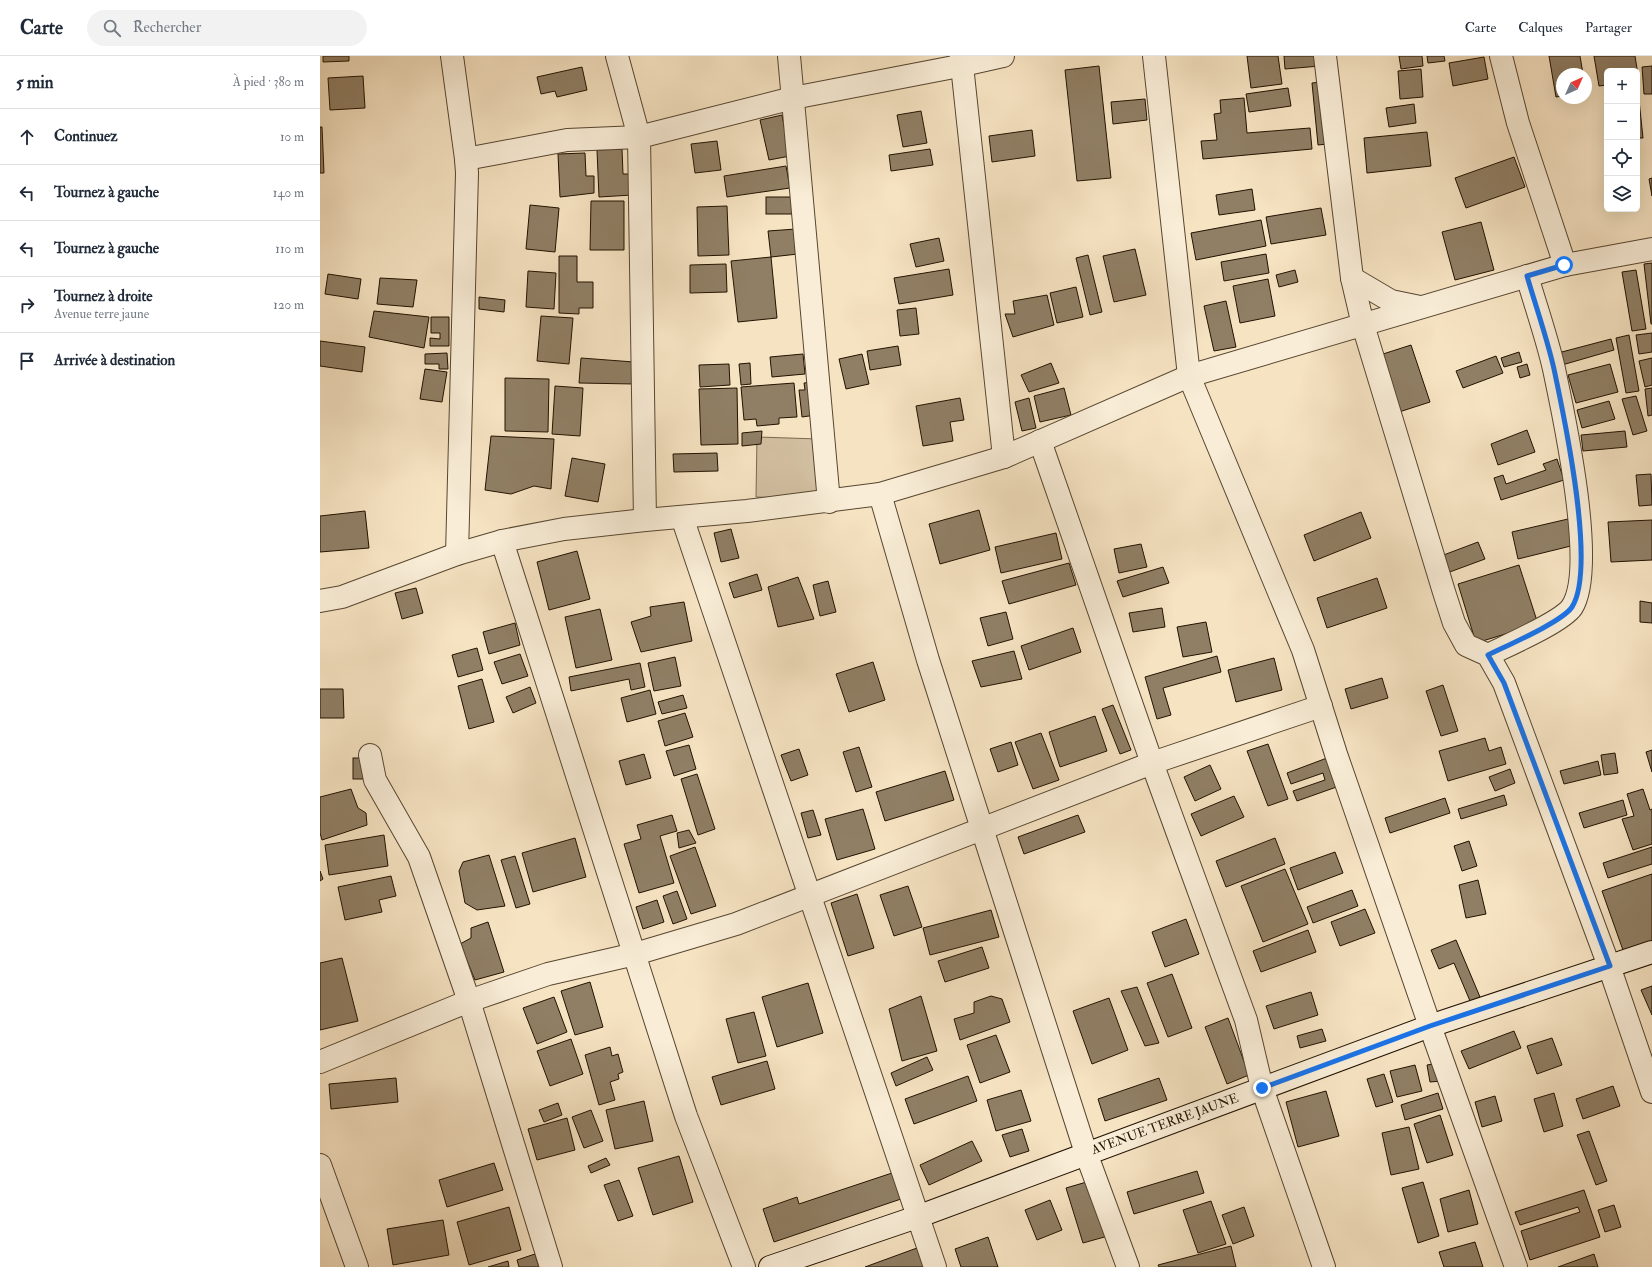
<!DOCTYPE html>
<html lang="fr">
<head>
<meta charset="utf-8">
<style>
	body { margin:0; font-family:"IM FELL Double Pica",serif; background:#f2f2f3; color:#1f2937 }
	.controls { position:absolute; right:12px; top:12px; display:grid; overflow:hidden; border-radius:6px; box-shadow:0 4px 16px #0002 }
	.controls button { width:36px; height:36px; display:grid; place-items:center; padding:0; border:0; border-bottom:1px solid #e0e1e3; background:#fff; color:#1f2937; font:20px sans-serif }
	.compass { position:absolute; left:1236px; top:12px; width:36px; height:36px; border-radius:50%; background:#fff; box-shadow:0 4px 16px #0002; rotate:45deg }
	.stop { position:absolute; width:12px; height:12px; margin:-9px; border:3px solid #1a73e8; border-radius:50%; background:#fff }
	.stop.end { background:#1a73e8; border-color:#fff; box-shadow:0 1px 4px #0008 }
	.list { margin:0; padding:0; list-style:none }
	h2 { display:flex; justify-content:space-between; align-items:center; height:52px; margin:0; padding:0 16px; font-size:17px }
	h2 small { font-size:13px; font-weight:400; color:#747a83 }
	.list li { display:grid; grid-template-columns:26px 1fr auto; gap:12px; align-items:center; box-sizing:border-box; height:56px; padding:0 16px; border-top:1px solid #e0e1e3 }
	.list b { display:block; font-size:15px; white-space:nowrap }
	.list p { margin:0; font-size:13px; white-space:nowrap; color:#747a83 }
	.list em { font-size:13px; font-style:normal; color:#747a83 }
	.icon { flex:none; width:22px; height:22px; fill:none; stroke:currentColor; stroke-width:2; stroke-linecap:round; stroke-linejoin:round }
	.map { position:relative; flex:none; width:1332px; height:1211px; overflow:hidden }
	header { display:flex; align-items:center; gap:24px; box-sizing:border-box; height:56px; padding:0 20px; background:#fff; border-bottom:1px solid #e0e1e3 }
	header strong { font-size:19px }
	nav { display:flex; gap:22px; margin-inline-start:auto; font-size:14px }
	.search { width:280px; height:36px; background:#f2f2f3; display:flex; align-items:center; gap:10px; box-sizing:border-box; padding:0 14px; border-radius:22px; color:#747a83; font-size:15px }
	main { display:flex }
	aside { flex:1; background:#fff }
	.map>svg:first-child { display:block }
	.green { fill:#d2bfa1; stroke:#7a6850 }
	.building { fill:#907f65; stroke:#221200 }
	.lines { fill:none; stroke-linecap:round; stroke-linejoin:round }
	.street-casing { stroke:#574630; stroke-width:24 }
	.secondary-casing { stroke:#221200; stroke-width:24 }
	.street { stroke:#f9edd7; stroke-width:22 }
	.secondary { stroke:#f9edd7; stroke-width:22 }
	.route { stroke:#1a73e8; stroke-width:5 }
	.labels { text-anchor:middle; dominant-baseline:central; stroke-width:3; stroke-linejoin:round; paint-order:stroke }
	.street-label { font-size:13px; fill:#221200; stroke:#f9edd7 }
</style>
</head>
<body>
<header>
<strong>Carte</strong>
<div class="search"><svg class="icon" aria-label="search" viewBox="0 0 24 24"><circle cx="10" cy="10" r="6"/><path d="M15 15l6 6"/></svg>Rechercher</div>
<nav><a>Carte</a><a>Calques</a><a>Partager</a></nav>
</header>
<main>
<aside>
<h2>5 min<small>À pied · 380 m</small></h2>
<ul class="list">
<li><svg class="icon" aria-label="ahead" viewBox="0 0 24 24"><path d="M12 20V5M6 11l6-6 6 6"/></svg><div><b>Continuez</b></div><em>10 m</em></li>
<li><svg class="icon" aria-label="left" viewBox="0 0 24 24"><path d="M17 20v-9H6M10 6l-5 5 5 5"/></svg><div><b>Tournez à gauche</b></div><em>140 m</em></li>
<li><svg class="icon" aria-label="left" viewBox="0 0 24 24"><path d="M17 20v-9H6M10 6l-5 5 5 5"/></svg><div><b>Tournez à gauche</b></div><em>110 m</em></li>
<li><svg class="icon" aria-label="right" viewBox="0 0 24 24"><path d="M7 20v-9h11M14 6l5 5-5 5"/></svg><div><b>Tournez à droite</b><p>Avenue terre jaune</p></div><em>120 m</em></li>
<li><svg class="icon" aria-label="arrive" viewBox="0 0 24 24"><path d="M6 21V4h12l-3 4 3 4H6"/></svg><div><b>Arrivée à destination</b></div></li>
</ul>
</aside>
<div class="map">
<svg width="1332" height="1211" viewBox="0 0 1332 1211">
	<rect width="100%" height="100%" fill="#f6e3c2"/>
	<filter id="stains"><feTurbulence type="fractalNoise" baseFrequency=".005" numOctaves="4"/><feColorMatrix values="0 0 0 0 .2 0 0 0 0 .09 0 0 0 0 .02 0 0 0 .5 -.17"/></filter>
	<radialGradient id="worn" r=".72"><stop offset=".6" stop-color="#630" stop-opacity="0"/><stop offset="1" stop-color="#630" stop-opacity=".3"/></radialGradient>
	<polygon class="green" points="437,381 499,383 497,443 436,441"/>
	<g class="building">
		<polygon points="3,0 29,0 29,5 3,6"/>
		<polygon points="927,0 958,0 962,28 931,32"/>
		<polygon points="964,0 999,0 1000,10 965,13"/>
		<polygon points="1079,0 1102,0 1103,10 1081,13"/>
		<polygon points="1107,0 1124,0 1125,5 1108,7"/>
		<polygon points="1229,0 1260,0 1263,18 1242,18 1242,40 1236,41"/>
		<polygon points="1274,0 1315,0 1319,25 1317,25 1317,15 1287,15 1287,29 1279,30"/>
		<polygon points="1164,1 1168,23 1133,30 1129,7"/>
		<polygon points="779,10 791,122 757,125 745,14"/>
		<polygon points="1332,10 1332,38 1324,38 1322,11"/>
		<polygon points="262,11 267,34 237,41 235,35 221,38 217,21"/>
		<polygon points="1101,13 1103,41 1080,43 1078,15"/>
		<polygon points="43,20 45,52 10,54 8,22"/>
		<polygon points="1002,26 1008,88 998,89 992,27"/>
		<polygon points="968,32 971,50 929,56 926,38"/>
		<polygon points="924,42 927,77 990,72 992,93 883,103 881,85 897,84 894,58 901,57 900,44"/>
		<polygon points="825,43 827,64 793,68 791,46"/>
		<polygon points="1317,44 1319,44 1323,82 1317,82"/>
		<polygon points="1094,48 1096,67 1069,71 1066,52"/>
		<polygon points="601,55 607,87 583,91 577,59"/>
		<polygon points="462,59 470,100 449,104 440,64"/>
		<polygon points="0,71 2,71 4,117 0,117"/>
		<polygon points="712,74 715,100 672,106 669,80"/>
		<polygon points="1107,76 1111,110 1047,117 1044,82"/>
		<polygon points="397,85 401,114 375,117 371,88"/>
		<polygon points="302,93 303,118 311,118 312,139 279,141 277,94"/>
		<polygon points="610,93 613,109 571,115 569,99"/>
		<polygon points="265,97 266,120 274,120 274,137 240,141 238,98"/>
		<polygon points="1194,101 1205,131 1146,152 1135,122"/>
		<polygon points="466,110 470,132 407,141 404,120"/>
		<polygon points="1332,122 1332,140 1329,123"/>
		<polygon points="932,133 935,154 899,159 896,139"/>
		<rect x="446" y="141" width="26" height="17"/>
		<polygon points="271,145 304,145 304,194 270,194"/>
		<polygon points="210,149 239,152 235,196 206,193"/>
		<polygon points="407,150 409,199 378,200 377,151"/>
		<polygon points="1001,152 1006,179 951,188 946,161"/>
		<polygon points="941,164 946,190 876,204 871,177"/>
		<polygon points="1161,166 1174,214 1135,224 1122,176"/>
		<polygon points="476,173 478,198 451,201 448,175"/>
		<polygon points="619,182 624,205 596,211 590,188"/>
		<polygon points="815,193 826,239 794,246 783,200"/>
		<polygon points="946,198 949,217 904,225 901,206"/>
		<polygon points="768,199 782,256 770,259 756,202"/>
		<polygon points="239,200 257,200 257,226 273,226 273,252 259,252 259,258 239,257"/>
		<polygon points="451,201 457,262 418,266 411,205"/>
		<polygon points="1332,207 1332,268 1331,268 1324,208"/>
		<polygon points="406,208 407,236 370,237 370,209"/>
		<polygon points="629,213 633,239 579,248 574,222"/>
		<polygon points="975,214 978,226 959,231 956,219"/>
		<polygon points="1316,214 1326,273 1312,275 1302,216"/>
		<polygon points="208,215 236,217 234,253 206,251"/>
		<polygon points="8,218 41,223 38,243 5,238"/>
		<polygon points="60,222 97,224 93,251 57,248"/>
		<polygon points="948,223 955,260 920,267 913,230"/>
		<polygon points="756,231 763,261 737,267 730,237"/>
		<polygon points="727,239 734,269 693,281 685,258 695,258 693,245"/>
		<polygon points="159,241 185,244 184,256 159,253"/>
		<polygon points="906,245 916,291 894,295 884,250"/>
		<polygon points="596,252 599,278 580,280 577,254"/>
		<polygon points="54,255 109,261 104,292 49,281"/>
		<polygon points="221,260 253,262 249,308 217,305"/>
		<polygon points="111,261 129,261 129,290 110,290 110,282 120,283 120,277 111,277"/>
		<polygon points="1332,277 1332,296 1319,298 1316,279"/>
		<polygon points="1309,279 1319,335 1306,337 1296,282"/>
		<polygon points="1291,283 1294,294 1242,309 1238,297"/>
		<polygon points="0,285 45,291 42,316 0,310"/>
		<polygon points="1091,289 1110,346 1079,356 1060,299"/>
		<polygon points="578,290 581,309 550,314 547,295"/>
		<polygon points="1199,296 1202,306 1184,311 1181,302"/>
		<polygon points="127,297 128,313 119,313 119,308 105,308 105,298"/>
		<polygon points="483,298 485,318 452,321 450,301"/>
		<polygon points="542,298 549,328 526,333 519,303"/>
		<polygon points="1176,300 1183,317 1143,332 1136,315"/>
		<polygon points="261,302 314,306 314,328 259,327"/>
		<polygon points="1332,302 1332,329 1325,331 1319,305"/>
		<polygon points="430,307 431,328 421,329 419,308"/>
		<polygon points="731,307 739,327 709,336 701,319"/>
		<polygon points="409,308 410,329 380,331 379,309"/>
		<polygon points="1207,308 1210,319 1200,322 1197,311"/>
		<polygon points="1290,308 1298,336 1256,347 1248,319"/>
		<polygon points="105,313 127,316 122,346 100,343"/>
		<polygon points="185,322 229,323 228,376 185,375"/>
		<polygon points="493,326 496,359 482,361 479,334 485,334 484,327"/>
		<polygon points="474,327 477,361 459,362 459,368 437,370 436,363 424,364 421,331"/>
		<polygon points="235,330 263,332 260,380 232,378"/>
		<polygon points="417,332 418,388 381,389 379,333"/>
		<polygon points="744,332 751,359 720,366 714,340"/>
		<polygon points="1332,332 1332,359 1328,360 1325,333"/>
		<polygon points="1316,340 1327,375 1313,379 1302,343"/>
		<polygon points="640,342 644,364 630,366 633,385 603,390 596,350"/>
		<polygon points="709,342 716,372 702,375 695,346"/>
		<polygon points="1289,345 1295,363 1262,372 1257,354"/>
		<polygon points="1207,374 1215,396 1178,409 1171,388"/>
		<polygon points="442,375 441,388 422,390 422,377"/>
		<polygon points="1305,375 1307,391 1263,395 1261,379"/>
		<polygon points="171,380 234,383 231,433 214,430 191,438 165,434"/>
		<polygon points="397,397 398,415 354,416 353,398"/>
		<polygon points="252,402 285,408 278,446 245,440"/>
		<polygon points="1237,403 1244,424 1181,444 1174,422 1183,419 1186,428 1226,414 1223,408"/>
		<polygon points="1331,418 1332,449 1319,450 1316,419"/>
		<polygon points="659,454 670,494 620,508 609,468"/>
		<polygon points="45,455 49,492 0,496 0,460"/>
		<polygon points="1041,456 1051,482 994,505 984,479"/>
		<polygon points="1248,463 1255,489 1198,503 1192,476"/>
		<polygon points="1332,464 1332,504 1291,506 1288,466"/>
		<polygon points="411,473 419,502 401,506 394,477"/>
		<polygon points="736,477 742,503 681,517 675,491"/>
		<polygon points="1158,486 1165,503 1127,517 1121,500"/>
		<polygon points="821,488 827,511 799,517 794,493"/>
		<polygon points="257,495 270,543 229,554 217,506"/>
		<polygon points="749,507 756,529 689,548 682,525"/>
		<polygon points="1199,509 1218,568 1156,587 1138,528"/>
		<polygon points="843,511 849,527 803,541 797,525"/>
		<polygon points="437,518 442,534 414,542 409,527"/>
		<polygon points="478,521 494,563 458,571 448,531"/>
		<polygon points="1057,522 1067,552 1007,572 997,542"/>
		<polygon points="508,525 516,556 500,560 493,529"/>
		<polygon points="96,532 103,557 82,563 75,537"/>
		<polygon points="1320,545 1332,547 1332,567 1320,566"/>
		<polygon points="364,546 372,585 321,596 311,566 331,560 330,551"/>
		<polygon points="842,552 845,571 813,576 809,557"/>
		<polygon points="280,553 292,604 256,612 245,561"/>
		<polygon points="686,556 693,583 668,590 660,562"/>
		<polygon points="886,566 892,596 863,601 857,571"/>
		<polygon points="195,567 200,589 169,598 163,576"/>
		<polygon points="753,572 761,596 709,614 701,590"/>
		<polygon points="157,592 163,614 138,621 132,599"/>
		<polygon points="694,595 702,623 661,631 652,605"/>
		<polygon points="200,598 208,620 182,628 174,606"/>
		<polygon points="897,600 901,616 843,632 851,659 837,663 825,621"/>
		<polygon points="355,601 361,630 334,635 328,607"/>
		<polygon points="954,602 962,634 916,646 908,614"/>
		<polygon points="553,606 565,644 529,656 516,618"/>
		<polygon points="320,607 325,631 311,634 309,623 251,635 249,621"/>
		<polygon points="1062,622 1068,642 1031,653 1025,633"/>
		<polygon points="162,623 174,666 149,673 138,630"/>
		<polygon points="1123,629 1138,675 1121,680 1106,635"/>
		<polygon points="210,631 216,647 193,657 186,641"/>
		<polygon points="0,633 23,633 24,662 0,662"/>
		<polygon points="330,634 336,658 307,666 301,642"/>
		<polygon points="363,639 367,652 342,658 338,646"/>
		<polygon points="793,649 811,694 800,698 782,653"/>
		<polygon points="365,657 373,681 345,690 338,665"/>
		<polygon points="775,660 787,695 740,711 729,676"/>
		<polygon points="721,677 739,724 713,733 695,686"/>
		<polygon points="1165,682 1169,695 1181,691 1186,708 1128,725 1119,695"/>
		<polygon points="691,686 698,709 678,716 670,693"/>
		<polygon points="948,688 968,743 948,750 927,695"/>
		<polygon points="369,689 376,713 354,720 346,695"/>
		<polygon points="539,691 552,731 536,736 523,696"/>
		<polygon points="479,693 488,719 471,725 461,699"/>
		<polygon points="1332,694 1332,716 1326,696"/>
		<polygon points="1295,697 1298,717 1284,719 1281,699"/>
		<polygon points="324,698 331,722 306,729 299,705"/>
		<polygon points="1015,699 1025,728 977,745 973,735 1005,724 1003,717 971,728 967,717"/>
		<rect x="33" y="702" width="16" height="21"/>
		<polygon points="1278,705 1281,719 1244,728 1240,715"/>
		<polygon points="890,709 901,733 875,745 864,721"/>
		<polygon points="1190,713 1195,727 1175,735 1169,721"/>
		<polygon points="625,715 634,744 565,765 556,736"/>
		<polygon points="377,718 395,773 378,779 361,723"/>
		<polygon points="31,733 38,752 46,757 47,769 2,784 0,777 0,741"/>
		<polygon points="1323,733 1330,754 1332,753 1332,788 1313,794 1302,763 1314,760 1307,738"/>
		<polygon points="1184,739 1187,749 1141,763 1138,753"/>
		<polygon points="914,740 924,761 881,780 871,758"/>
		<polygon points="1125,742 1130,757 1070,777 1065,762"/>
		<polygon points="1303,744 1307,759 1264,772 1259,757"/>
		<polygon points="543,753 555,793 517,804 505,763"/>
		<polygon points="493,754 501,779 488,782 481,757"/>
		<polygon points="352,759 357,775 340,780 354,827 319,837 304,788 321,783 317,769"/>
		<polygon points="758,759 765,776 704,798 698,781"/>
		<polygon points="369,774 376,787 359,792 357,777"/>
		<polygon points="64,779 68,810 9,819 5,789"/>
		<polygon points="255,782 266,821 213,836 202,797"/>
		<polygon points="955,782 965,808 906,831 896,805"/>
		<polygon points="1149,785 1157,810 1142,815 1134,790"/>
		<polygon points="375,791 396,850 371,858 350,800"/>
		<polygon points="1332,791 1332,808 1288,822 1283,807"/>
		<polygon points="1015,796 1023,817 978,834 970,812"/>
		<polygon points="169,799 185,850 157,854 145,847 139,815 143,806"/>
		<polygon points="195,800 210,848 196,852 181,804"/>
		<polygon points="965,813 988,868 943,886 921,830"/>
		<polygon points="0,815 3,823 0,825"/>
		<polygon points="1332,818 1332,888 1304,897 1282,835"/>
		<polygon points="71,820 76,840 59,844 62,856 25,864 18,831"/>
		<polygon points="1158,824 1166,858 1146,862 1139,829"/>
		<polygon points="588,830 602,871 574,880 560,839"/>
		<polygon points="1032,834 1038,850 993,867 987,851"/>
		<polygon points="357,835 367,863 353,868 343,840"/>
		<polygon points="537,838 554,892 528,900 511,847"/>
		<polygon points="337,844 344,866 323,873 316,851"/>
		<polygon points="1045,853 1055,877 1020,890 1011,866"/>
		<polygon points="671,854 679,881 610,899 603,872"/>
		<polygon points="866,863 879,898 845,911 832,876"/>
		<polygon points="168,866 184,916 155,924 140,888 151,882 151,872"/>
		<polygon points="988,874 996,896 941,916 933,895"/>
		<polygon points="1136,884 1160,941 1150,945 1134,907 1119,913 1111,894"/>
		<polygon points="662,891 669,912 625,926 618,905"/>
		<polygon points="22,902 38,965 0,974 0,907"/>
		<polygon points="852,918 872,972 848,981 827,927"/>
		<polygon points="270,926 283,971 255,979 241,935"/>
		<polygon points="488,927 503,977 457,991 442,941"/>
		<polygon points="1332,930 1332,959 1321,934"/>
		<polygon points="817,931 839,987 825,990 801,935"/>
		<polygon points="991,936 998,959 954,973 946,950"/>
		<polygon points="601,940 617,995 582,1005 569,953"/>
		<polygon points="671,940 682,943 690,966 640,984 634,963 654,957 654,946"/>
		<polygon points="234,941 247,976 217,988 203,952"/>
		<polygon points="789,942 808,994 772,1008 753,955"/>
		<polygon points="434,956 446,1000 418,1007 406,963"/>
		<polygon points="908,962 929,1019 907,1028 885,971"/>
		<polygon points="1002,973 1006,985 980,992 977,980"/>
		<polygon points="1194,975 1201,992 1149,1013 1141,995"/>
		<polygon points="676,979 690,1016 660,1027 647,989"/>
		<polygon points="1232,982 1242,1009 1217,1018 1207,990"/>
		<polygon points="251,983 263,1018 230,1030 217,995"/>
		<polygon points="290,991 292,1000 298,998 303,1016 298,1018 299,1023 290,1026 295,1044 279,1049 265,999"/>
		<polygon points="607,1001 613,1014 576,1030 571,1017"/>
		<polygon points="447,1005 455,1033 401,1049 392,1021"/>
		<polygon points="1119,1007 1122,1025 1110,1026 1107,1009"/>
		<polygon points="1095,1009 1102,1035 1077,1041 1070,1015"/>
		<polygon points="1064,1018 1073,1046 1056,1051 1047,1023"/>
		<polygon points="648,1020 657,1045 594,1068 585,1043"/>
		<polygon points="76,1022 78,1046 11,1053 9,1028"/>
		<polygon points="839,1022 847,1044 785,1065 778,1043"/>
		<polygon points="1293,1030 1300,1050 1263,1063 1256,1043"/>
		<polygon points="701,1034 711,1065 676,1075 667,1044"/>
		<polygon points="1006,1035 1019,1080 978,1091 966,1046"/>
		<polygon points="1118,1037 1123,1053 1085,1064 1081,1049"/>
		<polygon points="1234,1037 1243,1070 1224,1076 1214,1043"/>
		<polygon points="1175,1040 1182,1065 1162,1071 1155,1046"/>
		<polygon points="324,1045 333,1085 295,1093 286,1054"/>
		<polygon points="238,1047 242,1059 224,1066 219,1054"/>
		<polygon points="271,1054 283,1085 264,1092 252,1061"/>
		<polygon points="1120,1059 1133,1099 1107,1107 1094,1068"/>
		<polygon points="247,1062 255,1094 217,1104 208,1073"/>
		<polygon points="1089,1071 1099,1113 1071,1119 1062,1077"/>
		<polygon points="702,1073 709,1095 690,1101 682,1079"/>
		<polygon points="1269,1075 1287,1125 1276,1129 1257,1079"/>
		<polygon points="652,1085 662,1105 609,1129 600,1109"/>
		<polygon points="359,1100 373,1146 333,1159 318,1112"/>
		<polygon points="286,1102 290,1109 271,1117 268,1110"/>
		<polygon points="174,1107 183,1134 127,1151 119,1124"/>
		<polygon points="877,1115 884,1137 814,1158 807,1136"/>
		<polygon points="572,1117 581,1143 454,1186 443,1153 477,1141 479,1148"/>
		<polygon points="299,1124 313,1160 298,1165 284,1129"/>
		<polygon points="770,1125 788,1180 763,1187 746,1132"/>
		<polygon points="1103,1126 1119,1180 1098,1187 1082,1132"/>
		<polygon points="1149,1134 1158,1168 1128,1176 1120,1143"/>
		<polygon points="1264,1134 1280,1181 1210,1204 1201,1175 1260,1156 1258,1151 1200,1169 1195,1156"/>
		<polygon points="730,1144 742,1174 717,1184 705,1154"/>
		<polygon points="891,1145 906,1188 878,1197 863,1154"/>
		<polygon points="1294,1149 1301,1171 1285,1176 1278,1154"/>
		<polygon points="189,1151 201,1194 149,1209 137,1166"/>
		<polygon points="924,1151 934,1180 913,1188 902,1159"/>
		<polygon points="123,1164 129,1199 73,1209 67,1173"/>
		<polygon points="668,1181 678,1211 641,1211 635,1193"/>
		<polygon points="1155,1186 1163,1211 1124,1211 1119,1196"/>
		<polygon points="911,1190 916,1211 839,1211 838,1209"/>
		<polygon points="597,1192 604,1211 545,1211"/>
		<polygon points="215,1198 219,1211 199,1211 197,1204"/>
		<polygon points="1274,1198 1278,1211 1238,1211"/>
		<polygon points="188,1205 189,1211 168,1211"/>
	</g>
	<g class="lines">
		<g class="street-casing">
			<g id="street">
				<polyline points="132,0 146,103 147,117 137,498"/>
				<polyline points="297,0 319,81 325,464"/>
				<polyline points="469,0 509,446"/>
				<polyline points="641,0 684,401"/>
				<polyline points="834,0 869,320 983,594 1016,698 1110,970 1196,1211"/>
				<polyline points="1005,0 1032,222 1043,269 1124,536 1134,567 1146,589 1168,599 1184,627 1289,910 1332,1036"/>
				<polyline points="1181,0 1198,67 1245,209"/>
				<polyline points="146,103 247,84 319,81 473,42 634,11 683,0"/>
				<polyline points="1032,222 1071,245 1100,251"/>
				<polyline points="720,385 832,707 926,964 942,1032 1004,1211"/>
				<polyline points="560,438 608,604 766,1097 808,1211"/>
				<polyline points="362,461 615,1211"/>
				<polyline points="182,485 366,1060 424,1211"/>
				<polyline points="0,545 22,541 137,498 182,485 244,473 325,464 427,455 560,438 684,401 869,320 1245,209 1332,193"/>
				<path d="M1168 599C1186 590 1242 566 1252 551 1277 512 1244 360 1234 313 1227 282 1216 251 1207 220"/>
				<polyline points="50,699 55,724 99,801 149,945 231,1211"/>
				<polyline points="0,1006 149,945 228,918 315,898 416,868 832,707 1001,650"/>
				<polyline points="0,1109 37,1211"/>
			</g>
		</g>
		<g class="secondary-casing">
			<polyline id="secondary" points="450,1211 597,1161 1110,970 1332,896"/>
		</g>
		<use href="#street" class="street"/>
		<use href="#secondary" class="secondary"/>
	</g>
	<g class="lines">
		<path class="route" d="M942 1032 1110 970 1290 910 1184 627 1168 599C1186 590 1242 566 1252 551 1277 512 1244 360 1234 313 1227 282 1216 251 1207 220L1244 209"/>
	</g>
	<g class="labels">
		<g class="street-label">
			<text transform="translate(845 1068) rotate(-20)">AVENUE TERRE JAUNE</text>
		</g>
	</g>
	<rect width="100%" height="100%" filter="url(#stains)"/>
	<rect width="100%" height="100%" fill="url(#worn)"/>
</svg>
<div class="controls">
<button>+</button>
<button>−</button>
<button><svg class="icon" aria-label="locate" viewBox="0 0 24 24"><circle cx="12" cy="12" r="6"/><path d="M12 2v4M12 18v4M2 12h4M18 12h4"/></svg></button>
<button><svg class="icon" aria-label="layers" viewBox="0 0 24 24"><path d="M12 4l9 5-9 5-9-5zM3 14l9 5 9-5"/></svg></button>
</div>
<svg class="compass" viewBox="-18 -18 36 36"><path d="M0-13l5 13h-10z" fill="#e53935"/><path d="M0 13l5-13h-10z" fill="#747a83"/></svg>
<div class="stop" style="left:1244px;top:209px"></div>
<div class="stop end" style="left:942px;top:1032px"></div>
</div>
</main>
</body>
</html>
